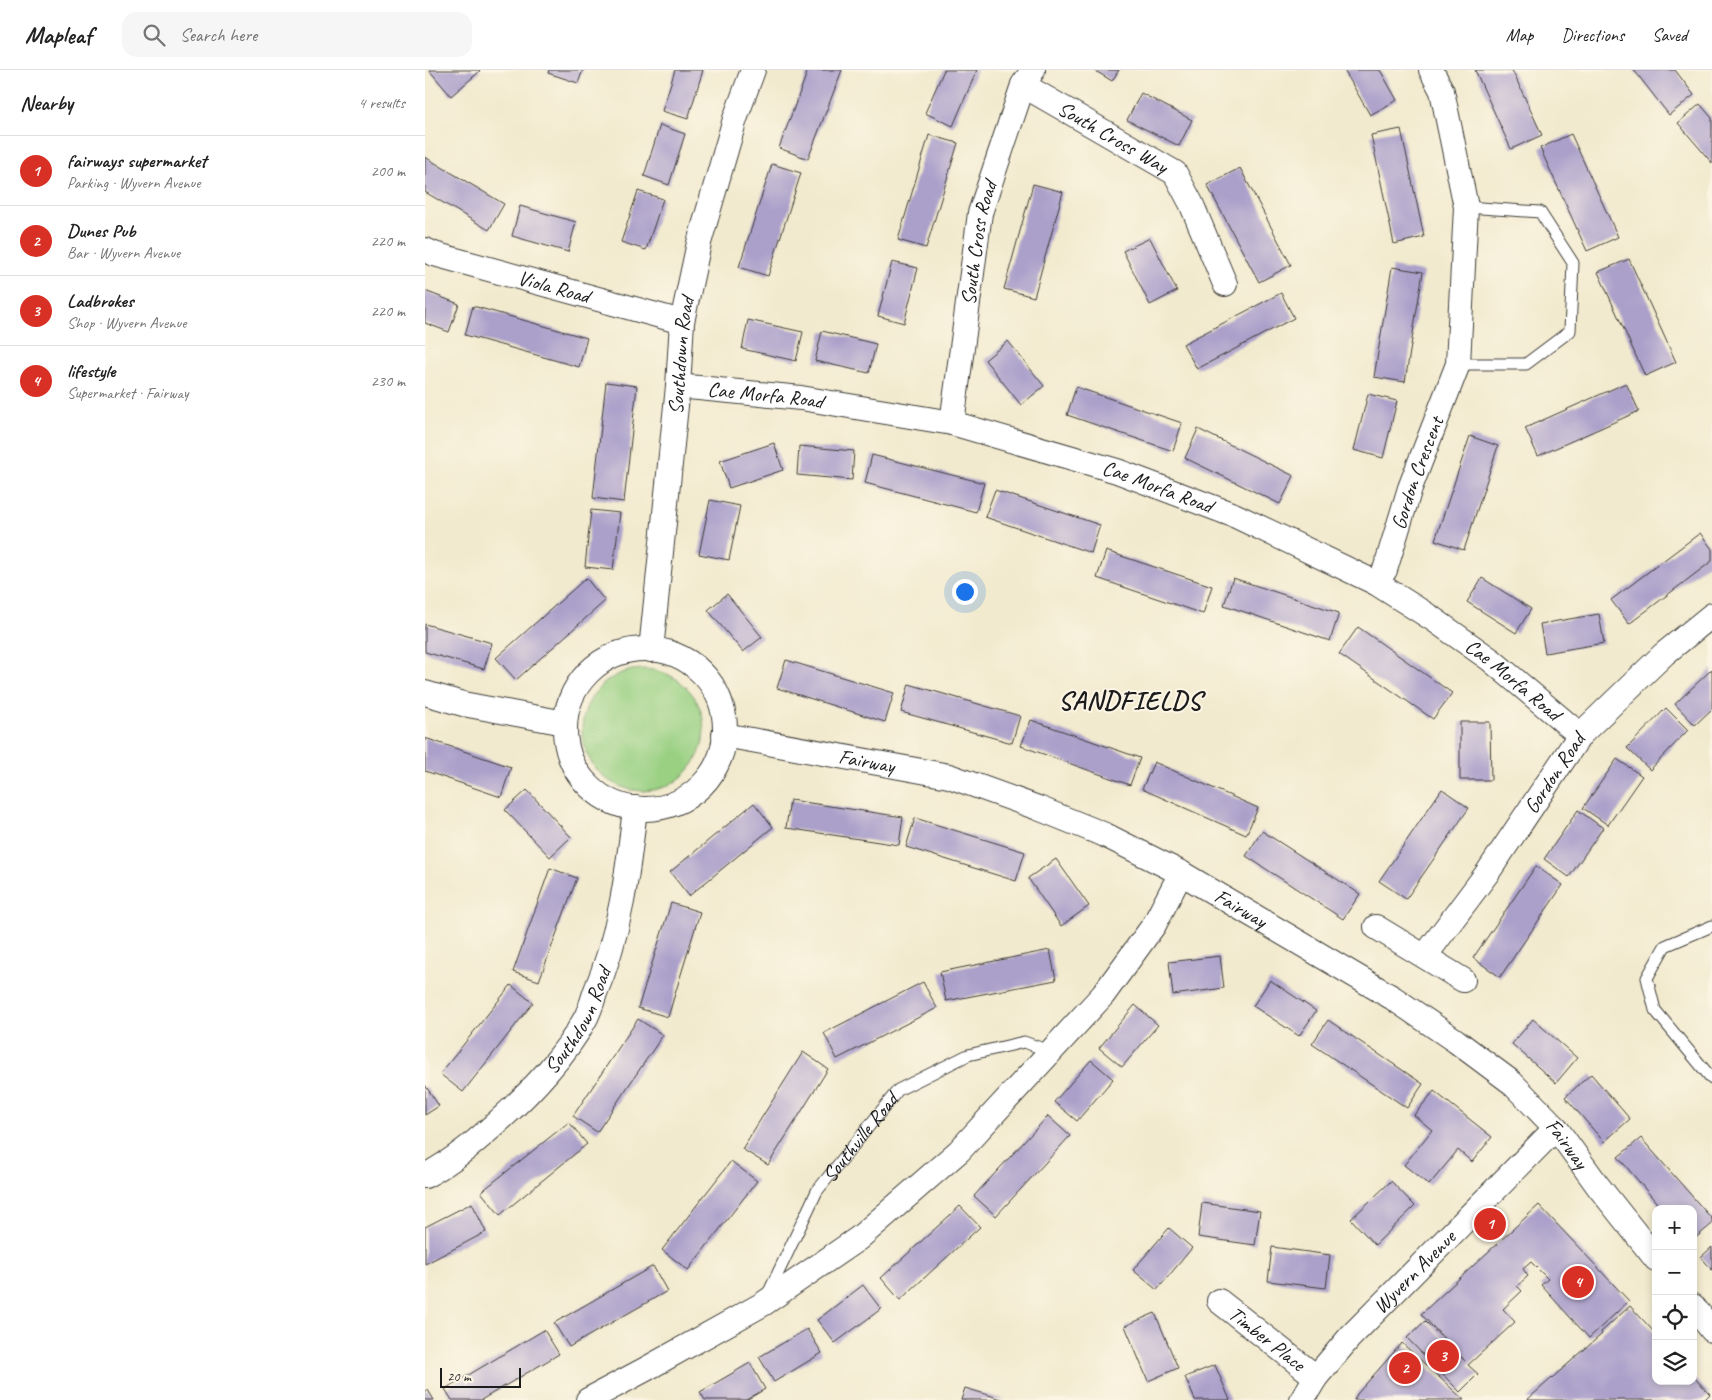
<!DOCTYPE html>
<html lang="en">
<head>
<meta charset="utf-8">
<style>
	body { margin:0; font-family:Caveat,sans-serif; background:#f6f6f6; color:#222 }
	.controls { position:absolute; right:15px; bottom:15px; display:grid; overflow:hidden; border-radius:10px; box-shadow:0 2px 8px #0003 }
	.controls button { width:45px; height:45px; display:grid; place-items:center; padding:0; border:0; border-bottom:1px solid #e0e0e0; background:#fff; color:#222; font:25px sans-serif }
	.scale { position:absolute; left:15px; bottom:12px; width:81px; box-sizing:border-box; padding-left:5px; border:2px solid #1c1c1c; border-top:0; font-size:14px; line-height:18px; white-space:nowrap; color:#1c1c1c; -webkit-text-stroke:4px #fcf5e5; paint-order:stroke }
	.you { position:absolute; left:539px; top:521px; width:18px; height:18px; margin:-12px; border:4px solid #fff; border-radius:50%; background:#1a73e8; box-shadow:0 0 0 8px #1a73e833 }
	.badge { display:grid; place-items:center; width:32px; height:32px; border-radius:50%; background:#d93025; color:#fff; font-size:16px; font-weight:700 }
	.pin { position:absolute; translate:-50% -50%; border:2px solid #fff; box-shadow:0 1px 5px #0006 }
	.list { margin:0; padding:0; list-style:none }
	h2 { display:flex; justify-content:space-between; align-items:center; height:65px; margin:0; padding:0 20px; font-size:21px }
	h2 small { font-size:16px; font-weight:400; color:#767676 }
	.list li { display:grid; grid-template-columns:32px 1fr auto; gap:15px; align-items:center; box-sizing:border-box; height:70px; padding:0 20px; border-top:1px solid #e0e0e0 }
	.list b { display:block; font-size:19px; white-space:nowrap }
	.list p { margin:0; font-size:16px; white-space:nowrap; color:#767676 }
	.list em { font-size:16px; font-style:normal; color:#767676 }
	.icon { flex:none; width:28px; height:28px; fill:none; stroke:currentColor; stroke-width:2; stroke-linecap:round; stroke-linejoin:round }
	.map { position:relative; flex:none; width:1287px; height:1330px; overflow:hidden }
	header { display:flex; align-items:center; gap:30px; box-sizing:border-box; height:70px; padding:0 25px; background:#fff; border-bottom:1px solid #e0e0e0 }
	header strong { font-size:24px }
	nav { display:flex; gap:28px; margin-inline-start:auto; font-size:18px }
	.search { width:350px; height:45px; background:#f6f6f6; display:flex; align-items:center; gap:12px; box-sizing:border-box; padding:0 18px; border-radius:15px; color:#767676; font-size:19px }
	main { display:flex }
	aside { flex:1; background:#fff }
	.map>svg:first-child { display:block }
	.green { fill:#99d082; stroke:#5a764f }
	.building { fill:#aba0ca }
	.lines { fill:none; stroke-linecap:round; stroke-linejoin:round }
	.lane-casing { stroke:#3c3b37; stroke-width:13 }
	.street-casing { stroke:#3c3b37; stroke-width:26 }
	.lane { stroke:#fff; stroke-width:11 }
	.street { stroke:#fff; stroke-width:24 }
	.labels { text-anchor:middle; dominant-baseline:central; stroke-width:4; stroke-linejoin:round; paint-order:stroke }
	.street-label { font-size:21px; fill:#1c1c1c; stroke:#fcf5e5 }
	.district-label { font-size:26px; font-weight:bold; letter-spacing:1px; fill:#1c1c1c; stroke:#fcf5e5 }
</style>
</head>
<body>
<header>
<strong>Mapleaf</strong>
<div class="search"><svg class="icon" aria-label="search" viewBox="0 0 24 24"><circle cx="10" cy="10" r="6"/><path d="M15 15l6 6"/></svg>Search here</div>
<nav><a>Map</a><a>Directions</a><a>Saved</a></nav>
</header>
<main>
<aside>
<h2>Nearby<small>4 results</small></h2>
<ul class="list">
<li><span class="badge">1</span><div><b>fairways supermarket</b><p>Parking · Wyvern Avenue</p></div><em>200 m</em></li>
<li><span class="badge">2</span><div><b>Dunes Pub</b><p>Bar · Wyvern Avenue</p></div><em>220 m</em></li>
<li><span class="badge">3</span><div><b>Ladbrokes</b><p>Shop · Wyvern Avenue</p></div><em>220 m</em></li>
<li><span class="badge">4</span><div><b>lifestyle</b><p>Supermarket · Fairway</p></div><em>230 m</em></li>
</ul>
</aside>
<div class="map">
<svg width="1287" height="1330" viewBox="0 0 1287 1330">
	<rect width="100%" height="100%" fill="#fcf5e5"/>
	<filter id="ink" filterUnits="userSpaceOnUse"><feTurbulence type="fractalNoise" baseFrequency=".02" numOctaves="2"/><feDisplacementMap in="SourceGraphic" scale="10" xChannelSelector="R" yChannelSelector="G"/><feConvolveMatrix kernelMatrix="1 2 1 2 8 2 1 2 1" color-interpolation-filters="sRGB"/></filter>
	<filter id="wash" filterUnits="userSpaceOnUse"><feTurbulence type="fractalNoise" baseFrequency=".0096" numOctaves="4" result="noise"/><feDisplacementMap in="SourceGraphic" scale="20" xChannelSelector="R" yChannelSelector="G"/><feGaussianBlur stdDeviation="1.12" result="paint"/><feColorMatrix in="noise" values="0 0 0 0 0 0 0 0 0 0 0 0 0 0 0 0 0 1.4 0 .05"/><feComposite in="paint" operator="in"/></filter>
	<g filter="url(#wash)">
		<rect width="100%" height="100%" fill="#f2eace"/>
		<circle class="green" cx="218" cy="660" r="61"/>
		<g id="blocks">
			<g class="building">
				<polygon points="4,0 54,0 55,1 26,26"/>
				<polygon points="124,0 158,0 153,13 123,3"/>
				<polygon points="250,0 278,0 263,49 237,41"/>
				<polygon points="383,0 417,0 383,89 354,78"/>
				<polygon points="519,0 552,0 528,56 500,43"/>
				<polygon points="669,0 694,0 687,11"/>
				<polygon points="919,0 955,0 972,30 945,45"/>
				<polygon points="1050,0 1087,0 1117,65 1086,79"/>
				<polygon points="1209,0 1250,0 1269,25 1244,45"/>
				<polygon points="716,23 767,50 754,76 702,50"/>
				<polygon points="1275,34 1287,48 1287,93 1253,53"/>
				<polygon points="235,55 260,64 244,115 219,106"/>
				<polygon points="976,59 999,167 969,174 946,65"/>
				<polygon points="1146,64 1193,167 1162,181 1115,78"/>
				<polygon points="504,65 533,73 501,178 473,170"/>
				<polygon points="0,87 79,134 64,160 0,122"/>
				<polygon points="347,94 376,103 343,206 314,197"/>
				<polygon points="815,98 866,195 834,212 782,115"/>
				<polygon points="608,114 638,122 609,227 579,219"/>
				<polygon points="213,121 238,129 221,180 196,172"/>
				<polygon points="95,136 151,152 143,182 87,166"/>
				<polygon points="725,168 752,221 725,235 698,181"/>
				<polygon points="1204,189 1251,292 1220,306 1173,202"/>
				<polygon points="467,192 493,198 479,253 453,246"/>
				<polygon points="967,197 998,202 980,312 949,307"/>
				<polygon points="0,221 34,234 24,262 0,253"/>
				<polygon points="856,223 869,248 772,299 758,274"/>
				<polygon points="48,236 162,268 154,297 40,265"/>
				<polygon points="323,250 378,262 371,291 317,279"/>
				<polygon points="397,261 451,274 444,303 390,291"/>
				<polygon points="583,271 619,316 596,335 560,290"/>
				<polygon points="181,312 212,316 199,432 168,428"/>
				<polygon points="1201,313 1214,341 1113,386 1100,358"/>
				<polygon points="651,317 757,353 748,381 642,345"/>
				<polygon points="943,324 972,331 958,388 929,380"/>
				<polygon points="773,359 869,406 855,434 760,388"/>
				<polygon points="1045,366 1073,376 1039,480 1010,470"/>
				<polygon points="349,373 358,400 304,418 295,391"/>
				<polygon points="374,376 429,381 427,410 372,405"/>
				<polygon points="447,385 559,413 551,442 440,413"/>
				<polygon points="570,420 675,455 666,483 560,447"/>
				<polygon points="285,430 315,436 304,490 274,484"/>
				<polygon points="166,440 195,443 188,500 160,497"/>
				<polygon points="1275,463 1287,479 1287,491 1204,554 1186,530"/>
				<polygon points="681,481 787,516 778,544 672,508"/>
				<polygon points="161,508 180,531 91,610 71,588"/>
				<polygon points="808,508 914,543 905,571 799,535"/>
				<polygon points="1057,508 1106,539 1091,563 1042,532"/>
				<polygon points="302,524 337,567 318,582 283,540"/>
				<polygon points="1174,544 1179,573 1120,583 1115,554"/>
				<polygon points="0,554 67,573 59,599 0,582"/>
				<polygon points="933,557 1027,623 1008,649 914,584"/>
				<polygon points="361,590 469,623 460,652 352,618"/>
				<polygon points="1287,599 1287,639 1270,655 1250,634"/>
				<polygon points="484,614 595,646 587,673 476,642"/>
				<polygon points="1241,638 1263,660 1225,700 1202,678"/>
				<polygon points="606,650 715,688 705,715 596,676"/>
				<polygon points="1035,652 1065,652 1066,710 1035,710"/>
				<polygon points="0,668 86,697 76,727 0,701"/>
				<polygon points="1192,689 1217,706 1183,755 1158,738"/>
				<polygon points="729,692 833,738 821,765 717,719"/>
				<polygon points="1017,719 1044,738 981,829 954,811"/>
				<polygon points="102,720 146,767 125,787 80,740"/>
				<polygon points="365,730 478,747 474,775 361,758"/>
				<polygon points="329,733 348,757 264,826 245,802"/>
				<polygon points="1153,740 1178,758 1144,807 1119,789"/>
				<polygon points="490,748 600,782 591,811 481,777"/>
				<polygon points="837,761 935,824 918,849 821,786"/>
				<polygon points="631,789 664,836 636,856 603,808"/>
				<polygon points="1111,796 1138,815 1075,907 1048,888"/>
				<polygon points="125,798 152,808 114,911 88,902"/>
				<polygon points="246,833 275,842 243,947 213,938"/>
				<polygon points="625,880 631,910 521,931 515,902"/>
				<polygon points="795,886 799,918 748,925 744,892"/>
				<polygon points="845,910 891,941 874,966 828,936"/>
				<polygon points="498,912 512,938 412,989 399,963"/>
				<polygon points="86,915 108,933 38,1022 15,1004"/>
				<polygon points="710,935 733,955 697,997 674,978"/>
				<polygon points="213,949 238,965 172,1062 148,1046"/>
				<polygon points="1108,949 1152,988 1131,1013 1087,974"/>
				<polygon points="903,950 998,1014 982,1038 887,974"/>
				<polygon points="378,982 403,999 343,1095 317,1079"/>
				<polygon points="666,990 688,1009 652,1051 629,1032"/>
				<polygon points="1166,1004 1205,1049 1179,1072 1140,1027"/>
				<polygon points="0,1015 14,1036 0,1045"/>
				<polygon points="1009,1021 1067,1067 1047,1092 1033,1080 1004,1115 979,1095 1007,1060 989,1045"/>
				<polygon points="623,1046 645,1066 571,1146 549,1126"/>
				<polygon points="144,1052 162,1074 75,1145 56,1122"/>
				<polygon points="1216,1068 1287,1149 1287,1154 1268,1170 1268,1139 1237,1139 1193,1087"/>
				<polygon points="306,1091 332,1111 263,1200 237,1180"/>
				<polygon points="966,1111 990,1136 950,1175 926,1149"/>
				<polygon points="47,1133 61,1162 0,1194 0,1157"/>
				<polygon points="777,1133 835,1141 830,1175 773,1167"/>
				<polygon points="1114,1135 1204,1231 1164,1268 1116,1215 1123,1209 1106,1192 1098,1199 1103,1206 1092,1216 1097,1221 1078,1239 1090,1252 1043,1295 1053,1304 1035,1322 982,1268 1000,1251 1040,1291 996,1244"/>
				<polygon points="535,1136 555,1157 475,1230 456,1208"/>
				<polygon points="744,1158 767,1178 732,1220 708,1200"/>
				<polygon points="847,1177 905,1185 901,1218 843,1211"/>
				<polygon points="1287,1177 1287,1200 1276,1187"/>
				<polygon points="228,1196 242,1221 144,1277 129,1253"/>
				<polygon points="438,1215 456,1239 410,1273 392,1250"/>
				<polygon points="1205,1236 1231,1264 1231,1311 1268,1311 1268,1306 1285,1324 1279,1330 1102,1330 1177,1264 1176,1262"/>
				<polygon points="730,1243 753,1298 723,1311 700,1256"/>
				<polygon points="382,1259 397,1283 349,1312 334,1287"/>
				<polygon points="119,1260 134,1284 56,1330 27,1330 20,1319"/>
				<polygon points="977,1273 1039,1330 929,1330 932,1324"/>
				<polygon points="325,1293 340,1319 321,1330 280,1330 275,1322"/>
				<polygon points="790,1295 805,1330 770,1330 760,1307"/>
				<polygon points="540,1318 580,1330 536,1330"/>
				<polygon points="3,1320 9,1330 0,1330 0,1321"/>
			</g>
		</g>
	</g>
	<g filter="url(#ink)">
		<use href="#blocks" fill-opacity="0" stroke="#3c3b37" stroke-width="1"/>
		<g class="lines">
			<g class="lane-casing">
				<g id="lane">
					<polyline points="1033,294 1101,294 1145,261 1148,193 1115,142 1041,137"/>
					<polyline points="1287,856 1240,876 1222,908 1230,940 1287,1009"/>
					<path id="s1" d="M342 1226 392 1121 473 1020 543 985 599 972 624 981"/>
				</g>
			</g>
			<g class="street-casing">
				<g id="street">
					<path id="s2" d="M598 15 750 103 766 133 800 214"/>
					<path id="s3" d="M0 180 9 184 257 252"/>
					<path id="s4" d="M253 316 376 328 527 353 692 401 811 446 951 513 1008 549 1066 590 1155 665"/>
					<path id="s5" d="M527 353 555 143 598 15 608 0"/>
					<path id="s6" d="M951 513 960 500 985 418 1033 294 1041 137 1017 21 1006 0"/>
					<circle cx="220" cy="659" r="80"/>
					<path id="s7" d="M226 580 253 316 257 252 274 173 310 49 328 0"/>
					<polyline points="0,623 38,634 140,653"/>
					<path id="s8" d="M299 665 524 706 613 738 680 765 756 803 968 928 1031 971 1086 1012 1131 1058 1173 1116 1231 1189"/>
					<polyline points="951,857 1038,910"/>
					<path id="s9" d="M1000 886 1063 802 1155 665 1239 584 1287 545"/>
					<path id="s10" d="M0 1106C30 1090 54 1069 78 1047 106 1022 141 984 159 951 164 943 167 933 170 923 195 864 203 802 210 738"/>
					<path id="s11" d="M794 1231 891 1307"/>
					<polyline points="1268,1236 1287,1260"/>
					<polyline points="163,1330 221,1299 338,1234 434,1168 534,1081 678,925 729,855 756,803"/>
					<path id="s12" d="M877 1330 891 1307 925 1267 1131 1058"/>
				</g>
			</g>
			<use href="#lane" class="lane"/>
			<use href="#street" class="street"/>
		</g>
	</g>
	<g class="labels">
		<g class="street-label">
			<text stroke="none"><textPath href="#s2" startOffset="104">South Cross Way</textPath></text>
			<text stroke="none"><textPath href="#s5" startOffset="182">South Cross Road</textPath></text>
			<text stroke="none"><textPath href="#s3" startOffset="134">Viola Road</textPath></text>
			<text stroke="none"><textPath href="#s7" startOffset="296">Southdown Road</textPath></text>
			<text stroke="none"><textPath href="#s4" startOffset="88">Cae Morfa Road</textPath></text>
			<text stroke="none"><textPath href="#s6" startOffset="118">Gordon Crescent</textPath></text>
			<text stroke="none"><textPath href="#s4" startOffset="492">Cae Morfa Road</textPath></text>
			<text stroke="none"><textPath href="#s4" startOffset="899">Cae Morfa Road</textPath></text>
			<text stroke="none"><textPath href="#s8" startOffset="145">Fairway</textPath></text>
			<text stroke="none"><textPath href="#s9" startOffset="224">Gordon Road</textPath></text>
			<text stroke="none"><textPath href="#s8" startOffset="550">Fairway</textPath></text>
			<text stroke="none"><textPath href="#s10" startOffset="222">Southdown Road</textPath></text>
			<text stroke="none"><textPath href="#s1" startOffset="185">Southville Road</textPath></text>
			<text stroke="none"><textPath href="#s8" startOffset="955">Fairway</textPath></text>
			<text stroke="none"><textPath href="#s12" startOffset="171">Wyvern Avenue</textPath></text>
			<text stroke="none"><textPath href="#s11" startOffset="61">Timber Place</textPath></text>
		</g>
		<g class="district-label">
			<text x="705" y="630">SANDFIELDS</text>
		</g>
	</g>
</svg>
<div class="controls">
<button>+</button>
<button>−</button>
<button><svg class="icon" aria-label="locate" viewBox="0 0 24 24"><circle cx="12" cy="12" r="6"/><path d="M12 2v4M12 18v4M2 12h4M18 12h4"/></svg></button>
<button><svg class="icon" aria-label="layers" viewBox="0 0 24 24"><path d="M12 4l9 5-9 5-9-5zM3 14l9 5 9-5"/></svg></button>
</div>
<div class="scale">20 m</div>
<div class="you"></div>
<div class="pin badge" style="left:1065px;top:1154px">1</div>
<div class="pin badge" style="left:980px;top:1298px">2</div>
<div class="pin badge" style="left:1018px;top:1286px">3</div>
<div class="pin badge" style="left:1153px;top:1212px">4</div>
</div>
</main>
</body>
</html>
